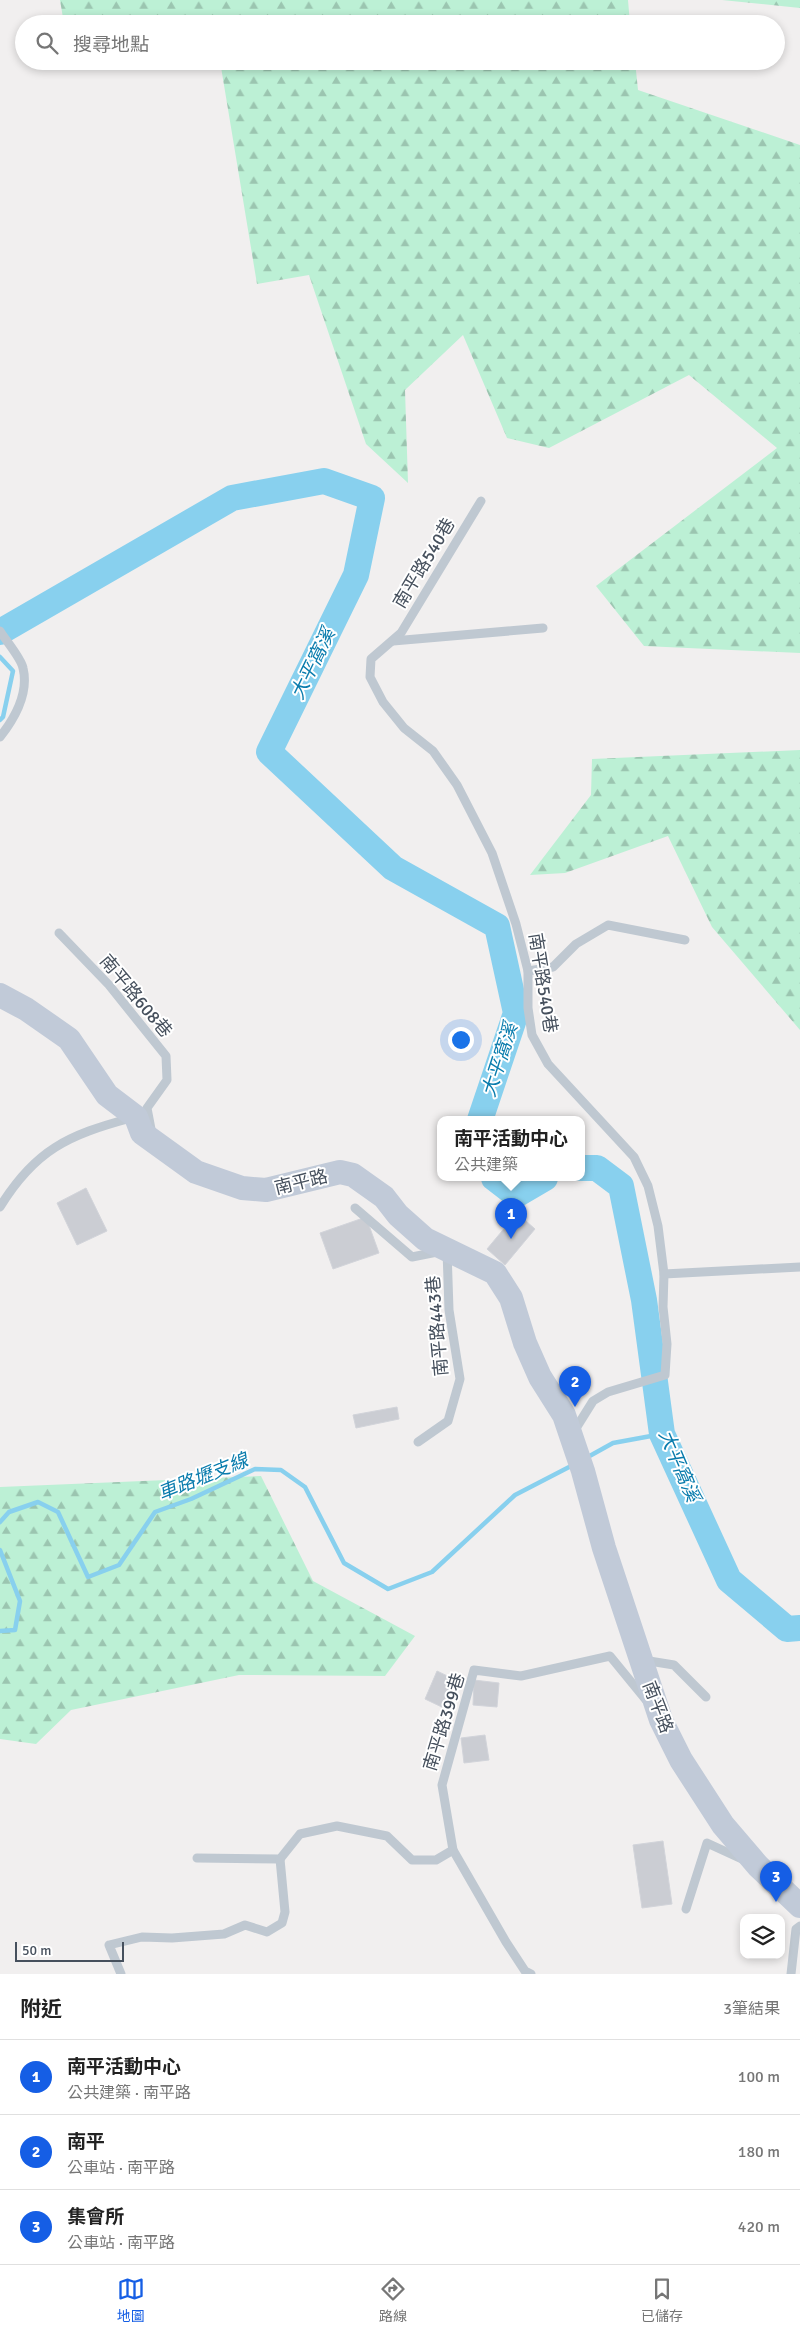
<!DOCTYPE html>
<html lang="zh-TW">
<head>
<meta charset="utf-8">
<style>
	body { margin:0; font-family:Signika,"Noto Sans TC",sans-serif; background:#f6f6f6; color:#222 }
	.controls { position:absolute; right:15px; bottom:15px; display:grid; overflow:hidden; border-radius:10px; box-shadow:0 2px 8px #0003 }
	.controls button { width:45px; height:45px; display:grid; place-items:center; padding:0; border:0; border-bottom:1px solid #e0e0e0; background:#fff; color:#222; font:25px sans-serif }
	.scale { position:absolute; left:15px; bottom:12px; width:109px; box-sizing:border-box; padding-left:5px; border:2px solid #46505d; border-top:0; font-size:14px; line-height:18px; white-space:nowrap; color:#46505d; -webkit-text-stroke:4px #fff; paint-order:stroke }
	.you { position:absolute; left:460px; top:1039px; width:18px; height:18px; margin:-12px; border:4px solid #fff; border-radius:50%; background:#1a73e8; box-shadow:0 0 0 8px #1a73e833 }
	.badge { display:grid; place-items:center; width:32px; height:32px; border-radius:50%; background:#155ee5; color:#fff; font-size:16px; font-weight:700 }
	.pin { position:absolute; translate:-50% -41px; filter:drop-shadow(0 1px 2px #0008) }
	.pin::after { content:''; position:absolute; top:26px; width:18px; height:15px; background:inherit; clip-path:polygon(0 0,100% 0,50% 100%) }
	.popup { position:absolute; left:437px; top:1116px; width:148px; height:65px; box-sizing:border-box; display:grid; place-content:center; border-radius:10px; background:#fff; filter:drop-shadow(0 1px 4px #0005); font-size:16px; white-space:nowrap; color:#767676 }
	.popup b { font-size:19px; color:#222 }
	.popup::after { content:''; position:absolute; left:50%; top:100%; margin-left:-10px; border:10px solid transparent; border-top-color:#fff }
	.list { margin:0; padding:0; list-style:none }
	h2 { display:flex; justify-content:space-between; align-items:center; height:65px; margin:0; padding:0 20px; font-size:21px }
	h2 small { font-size:16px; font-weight:400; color:#767676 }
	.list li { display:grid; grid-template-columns:32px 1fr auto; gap:15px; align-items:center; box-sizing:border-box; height:75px; padding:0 20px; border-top:1px solid #e0e0e0 }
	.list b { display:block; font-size:19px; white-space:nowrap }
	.list p { margin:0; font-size:16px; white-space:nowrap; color:#767676 }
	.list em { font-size:16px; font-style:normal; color:#767676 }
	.icon { flex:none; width:28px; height:28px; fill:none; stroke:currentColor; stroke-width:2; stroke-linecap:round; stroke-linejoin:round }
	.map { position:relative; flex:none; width:800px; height:1974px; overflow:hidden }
	.search { position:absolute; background:#fff; box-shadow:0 2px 8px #0003; left:15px; right:15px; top:15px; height:55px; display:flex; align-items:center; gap:12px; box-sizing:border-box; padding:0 18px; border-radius:28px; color:#767676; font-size:19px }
	.sheet { height:290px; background:#fff }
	nav { display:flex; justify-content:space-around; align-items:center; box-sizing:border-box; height:70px; border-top:1px solid #e0e0e0; background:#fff; font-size:14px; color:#767676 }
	nav a { display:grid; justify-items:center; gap:2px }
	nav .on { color:#155ee5 }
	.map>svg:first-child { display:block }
	.forest { fill:url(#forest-firs) }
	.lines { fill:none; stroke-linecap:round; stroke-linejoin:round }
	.stream { stroke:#88d0ee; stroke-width:4.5 }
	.river { stroke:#88d0ee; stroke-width:26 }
	.building { fill:#cbcdd3; stroke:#d2d4da }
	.lane { stroke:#bfc8d1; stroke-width:9 }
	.secondary { stroke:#c1cad8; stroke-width:24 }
	.labels { text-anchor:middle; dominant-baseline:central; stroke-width:4; stroke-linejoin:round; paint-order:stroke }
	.street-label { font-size:18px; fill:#46505d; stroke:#fff }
	.water-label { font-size:19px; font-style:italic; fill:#097cad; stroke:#fff }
</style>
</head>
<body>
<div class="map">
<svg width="800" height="1974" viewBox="0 0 800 1974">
	<defs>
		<pattern id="forest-firs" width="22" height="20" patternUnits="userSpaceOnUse" patternTransform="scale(1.25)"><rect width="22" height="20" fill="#bcf0d5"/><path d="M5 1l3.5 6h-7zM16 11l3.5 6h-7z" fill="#9bc5b0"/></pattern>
	</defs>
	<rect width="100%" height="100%" fill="#f1efef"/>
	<g class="forest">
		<polygon points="60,0 628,0 630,24 144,24 130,20 111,24 64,24"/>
		<polygon points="722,0 800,0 800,8"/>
		<polygon points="220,61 635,61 638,90 800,145 800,653 644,646 596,586 777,448 689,375 549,448 507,438 463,335 405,390 408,483 366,444 309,275 257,284"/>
		<polygon points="800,750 800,1030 712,927 668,836 565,873 530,875 591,795 592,759"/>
		<polygon points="261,1476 313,1581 415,1636 385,1676 239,1675 71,1710 36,1744 0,1739 0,1487"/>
	</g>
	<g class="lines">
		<g class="stream">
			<polyline points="0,657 13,671 3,717 0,720"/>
			<polyline points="586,1458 613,1443 662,1434"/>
			<polyline points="0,1522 9,1512 38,1502 58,1512 88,1577 119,1565 155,1512 191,1499 255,1469 281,1470 305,1487 344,1563 388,1589 432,1572 515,1495 573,1465"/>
			<polyline points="0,1550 20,1601 15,1630 0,1631"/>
		</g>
		<g class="river">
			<polyline points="0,632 232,498 324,481 372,498 356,575 269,752 393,868 497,926 516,1013 480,1120"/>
			<polyline points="581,1168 597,1168 621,1186 644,1300 662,1434 729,1580 787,1629 800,1628"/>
			<polyline points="494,1178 516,1195 545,1178"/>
		</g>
	</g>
	<g class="building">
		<polygon points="86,1188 107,1231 77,1245 57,1203"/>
		<polygon points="517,1213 535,1229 505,1265 487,1249"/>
		<polygon points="366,1217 379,1253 333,1269 320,1233"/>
		<polygon points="397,1407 399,1419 356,1428 353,1415"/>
		<polygon points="437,1671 460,1682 448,1710 425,1699"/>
		<polygon points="474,1680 499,1683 497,1707 473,1705"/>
		<polygon points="485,1735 489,1760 464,1763 461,1738"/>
		<polygon points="663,1841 672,1904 642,1908 633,1845"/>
	</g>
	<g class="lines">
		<g class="lane">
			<polyline points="481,501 401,633 371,659 370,677 383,702 404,728 433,751 457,785 492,853 516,924 528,971 528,1008 532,1035 548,1064 634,1157 648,1186 658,1226 664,1274 663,1307 667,1344 665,1375 608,1392 593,1401 573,1433"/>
			<path d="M0 631C6 641 21 658 23 668 29 693 15 718 0 737"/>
			<polyline points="393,641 543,628"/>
			<polyline points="59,933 109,985 166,1056 167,1080 147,1108 151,1129"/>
			<polyline points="528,971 553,967 576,944 608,925 685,940"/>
			<path d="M0 1207C35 1150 68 1135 131 1118"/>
			<polyline points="355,1208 412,1257 447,1250 449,1310 460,1379 448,1421 418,1442"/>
			<polyline points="664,1274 800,1267"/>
			<polyline points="643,1660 674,1665 706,1697"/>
			<polyline points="197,1858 280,1859 300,1834 337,1826 387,1836 412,1860 436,1860 453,1850"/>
			<polyline points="686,1909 707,1843 744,1860"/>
			<polyline points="121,1974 109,1945 142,1937 172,1938 224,1934 245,1925 267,1932 282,1923 285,1912 280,1859"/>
			<polyline points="531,1974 525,1971 506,1942 453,1850 442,1785 474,1670 521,1676 610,1656 646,1700"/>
			<polyline points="791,1974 796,1929 800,1926"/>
		</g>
		<polyline class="secondary" points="0,995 26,1009 69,1039 107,1095 136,1117 142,1133 196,1172 242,1188 266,1190 340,1172 353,1175 384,1197 398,1215 425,1239 495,1273 511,1298 525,1343 540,1377 564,1415 583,1471 604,1548 661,1720 681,1760 723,1825 758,1866 800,1906"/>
	</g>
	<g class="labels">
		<g class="street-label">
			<text transform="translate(424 563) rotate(-59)">南平路540巷</text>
			<text transform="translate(543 983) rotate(81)">南平路540巷</text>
			<text transform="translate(136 996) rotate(50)">南平路608巷</text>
			<text transform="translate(301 1182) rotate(-14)">南平路</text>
			<text transform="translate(437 1326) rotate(-95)">南平路443巷</text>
			<text transform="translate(658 1707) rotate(69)">南平路</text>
			<text transform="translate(444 1722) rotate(-73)">南平路399巷</text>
		</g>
		<g class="water-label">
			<text transform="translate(313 664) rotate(-64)">大平窩溪</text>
			<text transform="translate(500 1060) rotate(-72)">大平窩溪</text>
			<text transform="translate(679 1466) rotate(67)">大平窩溪</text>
			<text transform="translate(203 1477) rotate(-22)">車路壢支線</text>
		</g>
	</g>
</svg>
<div class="controls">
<button><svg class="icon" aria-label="layers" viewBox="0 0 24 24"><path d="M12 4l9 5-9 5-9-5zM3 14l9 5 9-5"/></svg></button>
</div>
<div class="scale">50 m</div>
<div class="you"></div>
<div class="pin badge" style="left:511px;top:1239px">1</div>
<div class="popup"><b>南平活動中心</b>公共建築</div>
<div class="pin badge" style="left:575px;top:1407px">2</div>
<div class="pin badge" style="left:776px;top:1902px">3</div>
<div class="search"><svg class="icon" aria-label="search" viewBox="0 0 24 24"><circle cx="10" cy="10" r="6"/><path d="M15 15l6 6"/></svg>搜尋地點</div>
</div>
<section class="sheet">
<h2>附近<small>3筆結果</small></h2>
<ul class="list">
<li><span class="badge">1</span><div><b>南平活動中心</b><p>公共建築 · 南平路</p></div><em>100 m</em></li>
<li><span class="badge">2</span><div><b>南平</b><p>公車站 · 南平路</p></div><em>180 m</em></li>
<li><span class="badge">3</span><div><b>集會所</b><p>公車站 · 南平路</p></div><em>420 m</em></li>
</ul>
</section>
<nav>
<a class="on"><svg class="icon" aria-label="map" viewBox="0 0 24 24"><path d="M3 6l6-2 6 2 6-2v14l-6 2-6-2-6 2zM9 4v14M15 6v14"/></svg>地圖</a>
<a><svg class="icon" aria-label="directions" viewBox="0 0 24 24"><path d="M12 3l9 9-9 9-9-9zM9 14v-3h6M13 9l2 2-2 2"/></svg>路線</a>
<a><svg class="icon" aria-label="saved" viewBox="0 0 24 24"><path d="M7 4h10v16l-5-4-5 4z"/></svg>已儲存</a>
</nav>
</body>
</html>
